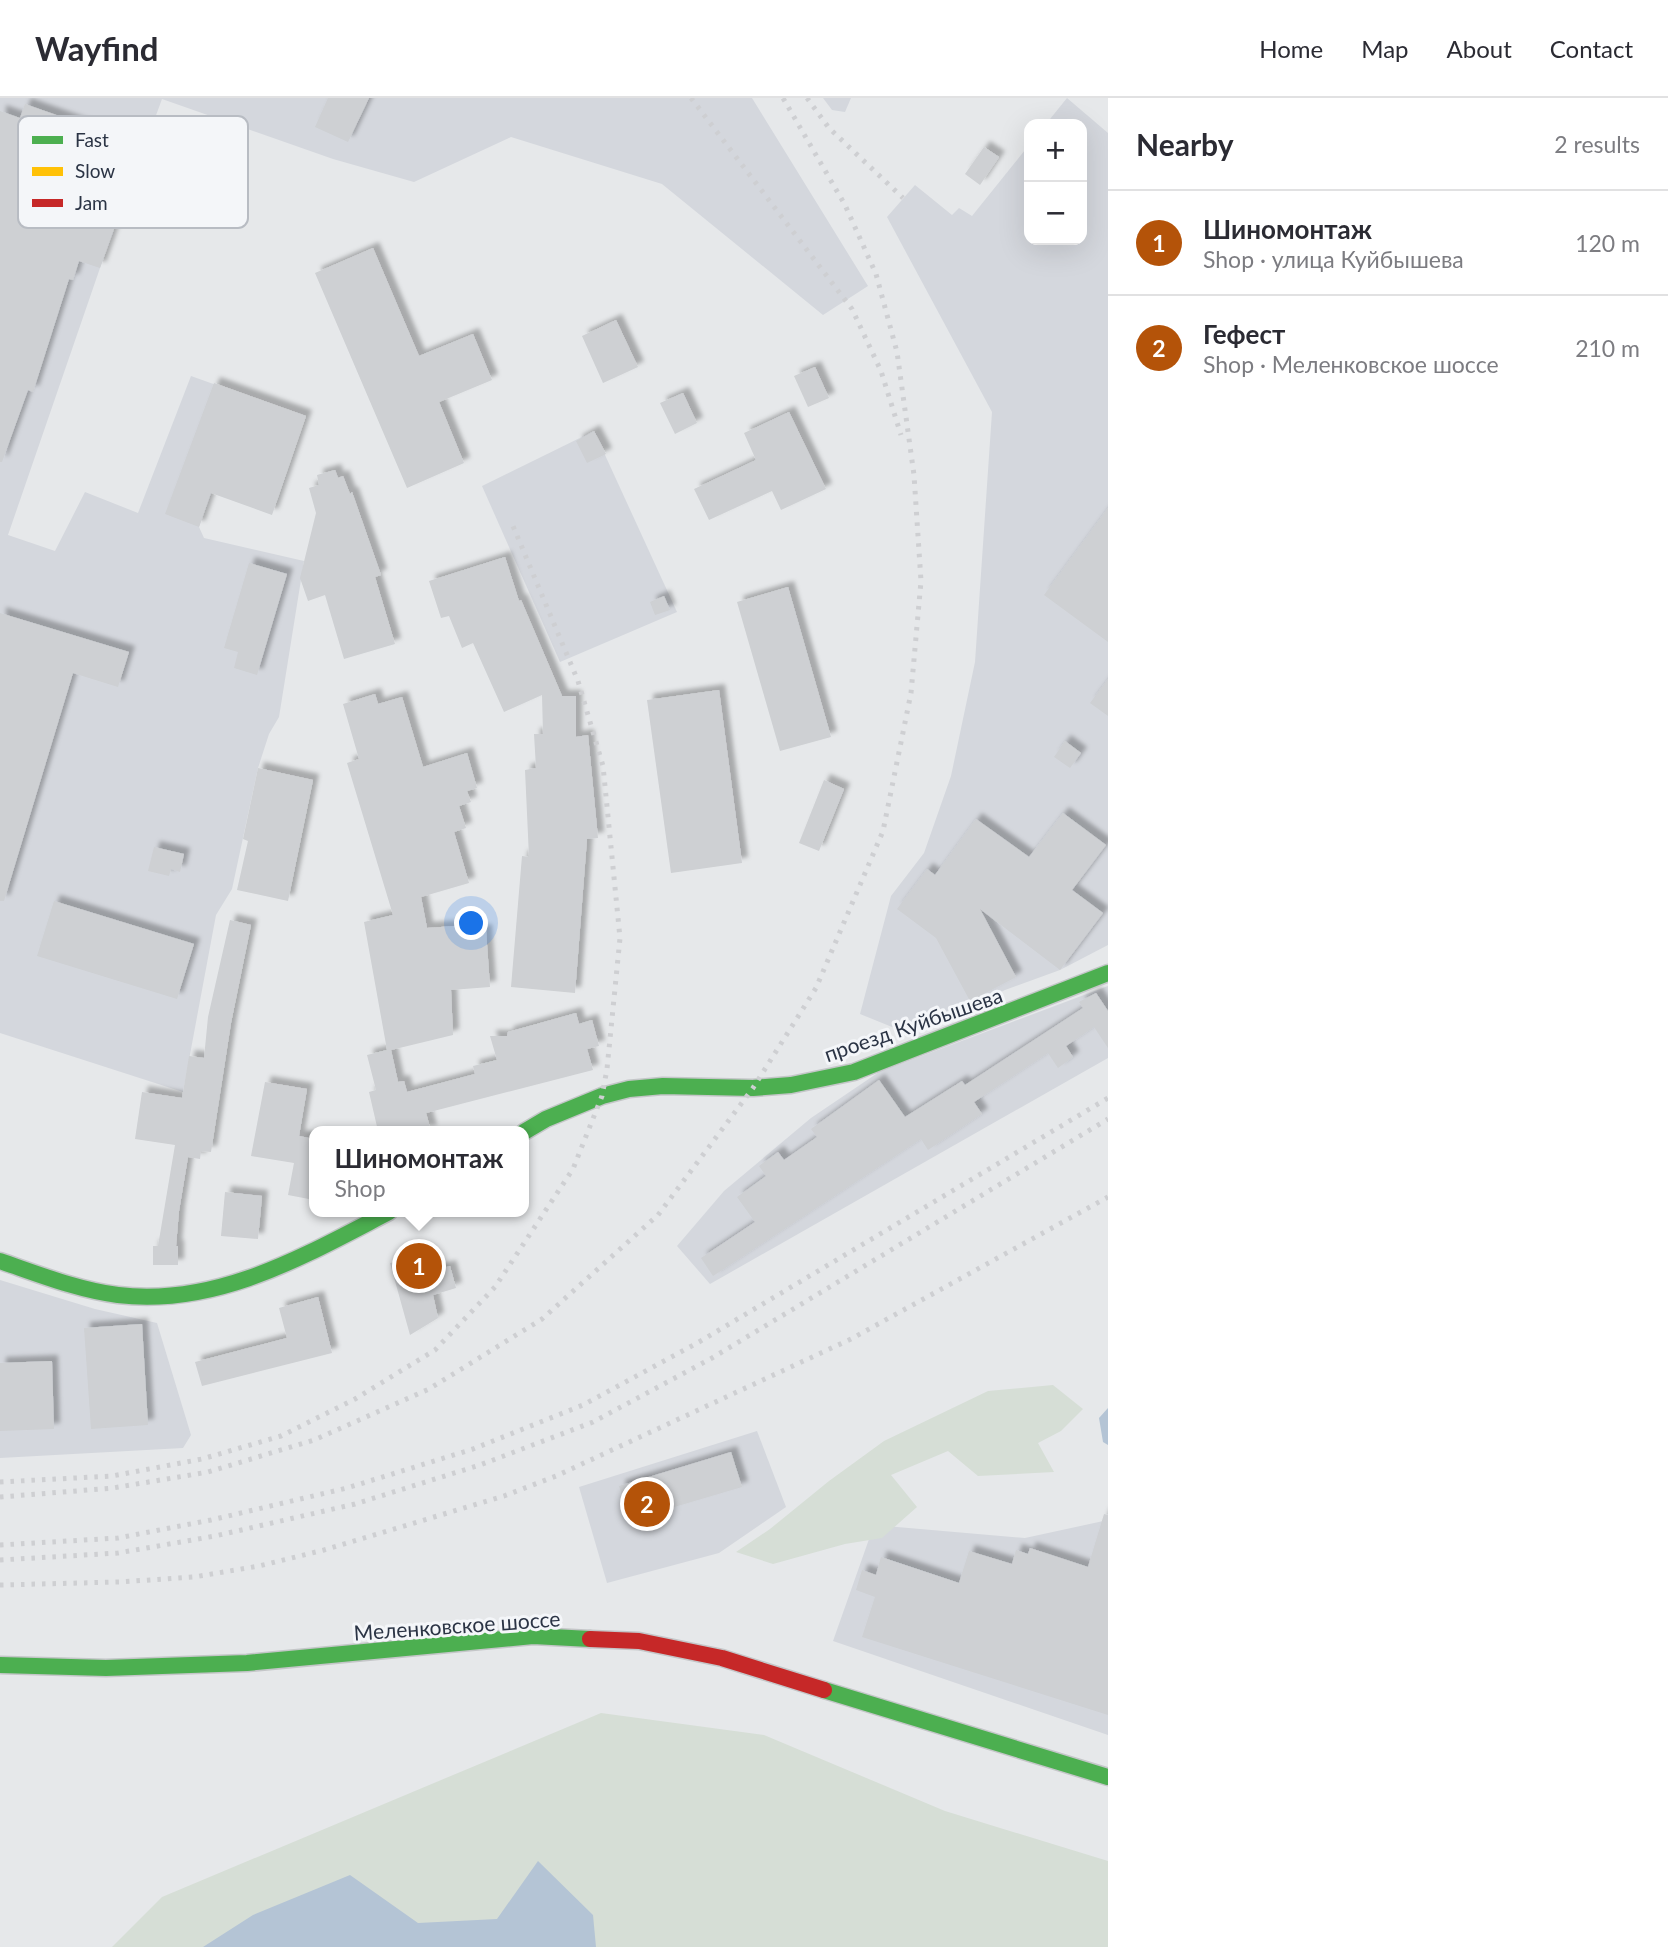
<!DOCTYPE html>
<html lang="en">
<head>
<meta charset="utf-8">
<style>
	body { margin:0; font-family:Lato,sans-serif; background:#f7f7f7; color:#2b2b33 }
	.controls { position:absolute; right:21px; top:21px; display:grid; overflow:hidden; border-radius:14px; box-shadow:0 7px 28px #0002 }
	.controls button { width:63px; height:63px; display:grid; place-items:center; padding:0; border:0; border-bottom:2px solid #e1e1e2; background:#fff; color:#2b2b33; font:35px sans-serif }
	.you { position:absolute; left:472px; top:826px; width:24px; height:24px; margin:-18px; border:5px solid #fff; border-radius:50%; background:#1a73e8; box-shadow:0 0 0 10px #1a73e833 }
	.badge { display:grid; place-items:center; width:46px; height:46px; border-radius:50%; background:#b45309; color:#fff; font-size:23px; font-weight:700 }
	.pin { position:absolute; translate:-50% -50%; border:4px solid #fff; box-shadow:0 2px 7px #0006 }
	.popup { position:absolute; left:309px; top:1028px; width:220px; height:91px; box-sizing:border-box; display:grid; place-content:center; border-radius:14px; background:#fff; filter:drop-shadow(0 2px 5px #0005); font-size:23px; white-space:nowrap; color:#7c7c81 }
	.popup b { font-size:26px; color:#2b2b33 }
	.popup::after { content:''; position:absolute; left:50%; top:100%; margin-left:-14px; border:14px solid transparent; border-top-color:#fff }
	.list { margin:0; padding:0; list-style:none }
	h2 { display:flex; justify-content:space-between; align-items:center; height:91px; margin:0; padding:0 28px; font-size:30px }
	h2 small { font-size:23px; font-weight:400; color:#7c7c81 }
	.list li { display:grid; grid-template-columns:46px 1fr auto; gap:21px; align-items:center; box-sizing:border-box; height:105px; padding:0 28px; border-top:2px solid #e1e1e2 }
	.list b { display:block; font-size:26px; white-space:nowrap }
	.list p { margin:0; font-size:23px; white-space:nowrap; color:#7c7c81 }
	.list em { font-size:23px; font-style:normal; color:#7c7c81 }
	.map { position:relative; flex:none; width:1108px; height:1849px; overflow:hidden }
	header { display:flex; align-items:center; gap:42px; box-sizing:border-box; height:98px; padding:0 35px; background:#fff; border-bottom:2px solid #e1e1e2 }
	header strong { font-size:33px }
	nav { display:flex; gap:38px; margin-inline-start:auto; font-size:24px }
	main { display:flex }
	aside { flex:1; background:#fff }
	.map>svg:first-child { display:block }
	.built { fill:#d4d7dd }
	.green { fill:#d6ded6 }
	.water { fill:#b4c4d5 }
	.building { fill:#ced0d3; filter:url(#shadow) }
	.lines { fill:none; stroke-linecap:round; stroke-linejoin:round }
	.fast-casing { stroke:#c4c6c8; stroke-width:19 }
	.jam-casing { stroke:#c4c6c8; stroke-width:19 }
	.fast { stroke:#4caf50; stroke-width:16 }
	.jam { stroke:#c62828; stroke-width:16 }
	.rail { stroke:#cecfd2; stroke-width:5; stroke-dasharray:3.5 7; stroke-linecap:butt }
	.labels { text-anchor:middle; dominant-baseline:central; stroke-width:6; stroke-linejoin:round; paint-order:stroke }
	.street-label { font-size:21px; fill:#2b3445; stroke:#f4f6f9 }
	.key { fill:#f4f6f9; stroke:#b8bcc3; stroke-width:2 }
	.key-label { font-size:19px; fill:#2b3445 }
</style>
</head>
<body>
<header>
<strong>Wayfind</strong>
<nav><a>Home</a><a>Map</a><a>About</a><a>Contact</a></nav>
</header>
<main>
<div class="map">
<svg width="1108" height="1849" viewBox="0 0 1108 1849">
	<defs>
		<filter id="shadow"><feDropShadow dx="6" dy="-6" stdDeviation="2" flood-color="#0004"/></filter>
	</defs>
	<rect width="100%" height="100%" fill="#e6e8ea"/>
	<g class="built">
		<polygon points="0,0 752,0 868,188 823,217 662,86 511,39 414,84 333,61 162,1 100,170 8,437 55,453 85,394 138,415 191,278 247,298 199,429 204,440 304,463 279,619 269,636 258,670 232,791 216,817 183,994 0,935"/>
		<polygon points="823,0 851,0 845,14 832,12"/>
		<polygon points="1067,0 1108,35 1108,847 1060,872 1005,892 966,911 902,933 860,916 891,798 924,755 951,678 975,564 992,314 887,119 915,87 952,117 959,110 972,118 1029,47 1029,142 1082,142 1082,26 1046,26"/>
		<polygon points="594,333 677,514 560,564 482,388"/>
		<polygon points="1108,888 1108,960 710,1186 677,1148 724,1093 811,1020 879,974"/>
		<polygon points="0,1182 95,1211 157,1225 191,1337 183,1350 0,1360"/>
		<polygon points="757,1333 786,1409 719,1455 607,1485 579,1389"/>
		<polygon points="1108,1422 1108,1637 833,1543 874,1427 1025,1440"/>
	</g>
	<g class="green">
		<polygon points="1053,1287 1083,1311 1061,1333 1038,1345 1054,1374 978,1378 948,1353 891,1377 917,1409 882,1440 845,1446 773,1466 736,1454 770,1431 829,1383 884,1343 988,1293"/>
		<polygon points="601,1615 764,1637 945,1713 1108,1763 1108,1849 112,1849 162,1799"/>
	</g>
	<g class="water">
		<polygon points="1108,1310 1108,1347 1103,1344 1099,1320"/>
		<polygon points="538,1763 593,1817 596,1849 203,1849 253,1817 350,1777 418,1825 497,1821"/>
	</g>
	<g class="building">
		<polygon points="328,0 369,0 348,44 315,29"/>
		<polygon points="25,6 144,48 100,170 79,163 73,182 69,181 33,294 28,292 2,364 0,364 0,13 20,20"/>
		<polygon points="984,49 999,59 980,87 965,76"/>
		<polygon points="373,150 419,258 473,236 492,282 439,304 464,365 407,390 315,175"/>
		<polygon points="616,222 638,269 603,285 582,238"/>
		<polygon points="815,269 829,300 808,309 794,278"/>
		<polygon points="214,285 306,318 272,417 211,395 199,429 165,416"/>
		<polygon points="683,295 697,325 675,336 660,305"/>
		<polygon points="789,314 826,391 781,412 772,393 709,422 694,391 756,362 744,335"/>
		<polygon points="594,333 606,356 587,365 576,343"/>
		<polygon points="335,372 338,380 343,378 350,396 352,394 381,477 375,479 395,546 344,561 325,497 308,503 300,480 316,415 309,390 319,387 317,377"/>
		<polygon points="1108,410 1108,544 1044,497"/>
		<polygon points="505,459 519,503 521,502 562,598 576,598 576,639 588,637 598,740 587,741 575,895 511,889 522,758 529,759 525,672 536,670 534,636 543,636 542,597 504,614 473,545 462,550 449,518 441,520 429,483"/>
		<polygon points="249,465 287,476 257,577 234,570 238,554 224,550"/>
		<polygon points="788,489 831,639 780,653 737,504"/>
		<polygon points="664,498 670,512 655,517 650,504"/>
		<polygon points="0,515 129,554 118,589 73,575 4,803 0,803"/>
		<polygon points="1108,581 1108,618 1090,605"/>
		<polygon points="719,592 742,765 671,775 647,602"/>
		<polygon points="375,596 378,606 402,599 423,669 467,655 477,690 467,693 471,704 459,708 466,730 454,734 469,785 421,799 427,830 469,827 469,834 486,832 490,889 451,892 453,937 391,952 398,984 404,983 407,994 475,976 473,968 497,962 490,938 507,938 508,934 576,915 579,926 592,922 599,948 587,951 593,972 426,1015 431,1033 378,1033 369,994 376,992 367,957 387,952 364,824 393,817 347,665 359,661 343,606"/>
		<polygon points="1065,643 1081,655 1070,670 1054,659"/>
		<polygon points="258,670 313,682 288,803 237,792 248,743 243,741"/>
		<polygon points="824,682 844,691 819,753 799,745"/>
		<polygon points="1063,715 1106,747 1072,792 1103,815 1060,872 980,811 1016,879 970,903 936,840 897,811 927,771 935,777 976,721 1029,759"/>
		<polygon points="154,749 184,756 180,774 171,771 169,778 148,773"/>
		<polygon points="54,803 194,846 177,901 37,858"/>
		<polygon points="230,822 251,827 231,925 211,1054 201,1053 200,1061 188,1059 179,1113 176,1148 178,1148 178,1167 153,1167 153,1148 158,1148 175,1047 135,1041 142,994 182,1000 189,958 204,960 208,919"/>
		<polygon points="1096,895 1108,913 1108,950 1094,929 1066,948 1073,959 1058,970 1048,955 974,1004 982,1016 928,1052 921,1041 713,1178 701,1160 755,1124 737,1099 766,1078 759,1068 778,1054 784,1062 817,1039 811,1031 879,982 905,1019 962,983 965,987 1083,910 1079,904"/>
		<polygon points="265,984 307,991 299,1038 314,1041 314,1102 288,1097 294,1065 251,1058"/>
		<polygon points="225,1094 262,1098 258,1141 221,1138"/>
		<polygon points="429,1157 432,1173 450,1168 456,1190 433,1197 438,1220 410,1237 390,1165"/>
		<polygon points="318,1199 332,1255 202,1288 195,1264 287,1240 279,1210"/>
		<polygon points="142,1226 148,1327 91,1331 84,1230"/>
		<polygon points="52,1263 54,1331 0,1333 0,1265"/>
		<polygon points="731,1354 742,1389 630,1422 619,1388"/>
		<polygon points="1104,1416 1108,1417 1108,1617 862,1539 875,1499 856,1492 862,1472 876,1477 881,1459 959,1485 969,1453 1012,1466 1016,1452 1028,1456 1030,1450 1088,1469"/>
	</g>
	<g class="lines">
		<g class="fast-casing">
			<g id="fast">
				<polyline points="524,1034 546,1021 602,998 629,991 663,988 753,990 791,987 854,974 1108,875"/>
				<path d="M0 1163C38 1176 78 1192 118 1197 217 1209 304 1158 389 1114"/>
				<polyline points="0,1567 106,1570 247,1565 533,1538 590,1541"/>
				<polyline points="824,1592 1108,1679"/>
			</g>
		</g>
		<g class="jam-casing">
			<polyline id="jam" points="590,1541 639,1543 722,1560 824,1592"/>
		</g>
		<use href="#fast" class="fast"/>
		<use href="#jam" class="jam"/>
		<g class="rail">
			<polyline points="691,0 852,211 881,273 901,337"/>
			<polyline points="807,0 829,30 903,100"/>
			<polyline points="0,1384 112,1378 202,1361 281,1338 355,1301 435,1252 495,1189 573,1071 602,998 607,971 620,840 603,668 578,583 513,428"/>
			<polyline points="0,1399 113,1390 208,1374 314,1342 429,1291 542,1221 658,1117 753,990 816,890 883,733 911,595 921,483 914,377 897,254 876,176 845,107 783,0"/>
			<polyline points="0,1447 118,1440 211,1422 347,1390 473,1351 583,1307 699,1244 1108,1000"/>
			<polyline points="0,1462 118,1455 215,1438 355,1406 480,1367 593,1324 712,1260 1108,1021"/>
			<polyline points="0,1487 119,1484 194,1479 259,1468 324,1452 504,1398 556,1378 851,1241 1108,1099"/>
		</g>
	</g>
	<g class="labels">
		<g class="street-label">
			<text transform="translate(913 926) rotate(-19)">проезд Куйбышева</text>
			<text transform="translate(457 1527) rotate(-4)">Меленковское шоссе</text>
		</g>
	</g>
	<rect x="18" y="18" width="230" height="112" rx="10" class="key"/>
	<rect x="32" y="38" width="31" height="8" fill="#4caf50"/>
	<rect x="32" y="69" width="31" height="9" fill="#ffc107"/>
	<rect x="32" y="101" width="31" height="8" fill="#c62828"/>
	<g class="key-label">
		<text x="75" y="49">Fast</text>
		<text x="75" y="80">Slow</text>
		<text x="75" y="112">Jam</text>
	</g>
</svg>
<div class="controls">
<button>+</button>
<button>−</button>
</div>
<div class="you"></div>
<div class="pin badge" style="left:419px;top:1168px">1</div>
<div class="popup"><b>Шиномонтаж</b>Shop</div>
<div class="pin badge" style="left:647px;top:1406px">2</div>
</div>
<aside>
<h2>Nearby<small>2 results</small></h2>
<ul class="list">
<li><span class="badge">1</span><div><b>Шиномонтаж</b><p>Shop · улица Куйбышева</p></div><em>120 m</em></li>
<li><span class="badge">2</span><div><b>Гефест</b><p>Shop · Меленковское шоссе</p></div><em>210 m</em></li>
</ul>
</aside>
</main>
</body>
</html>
